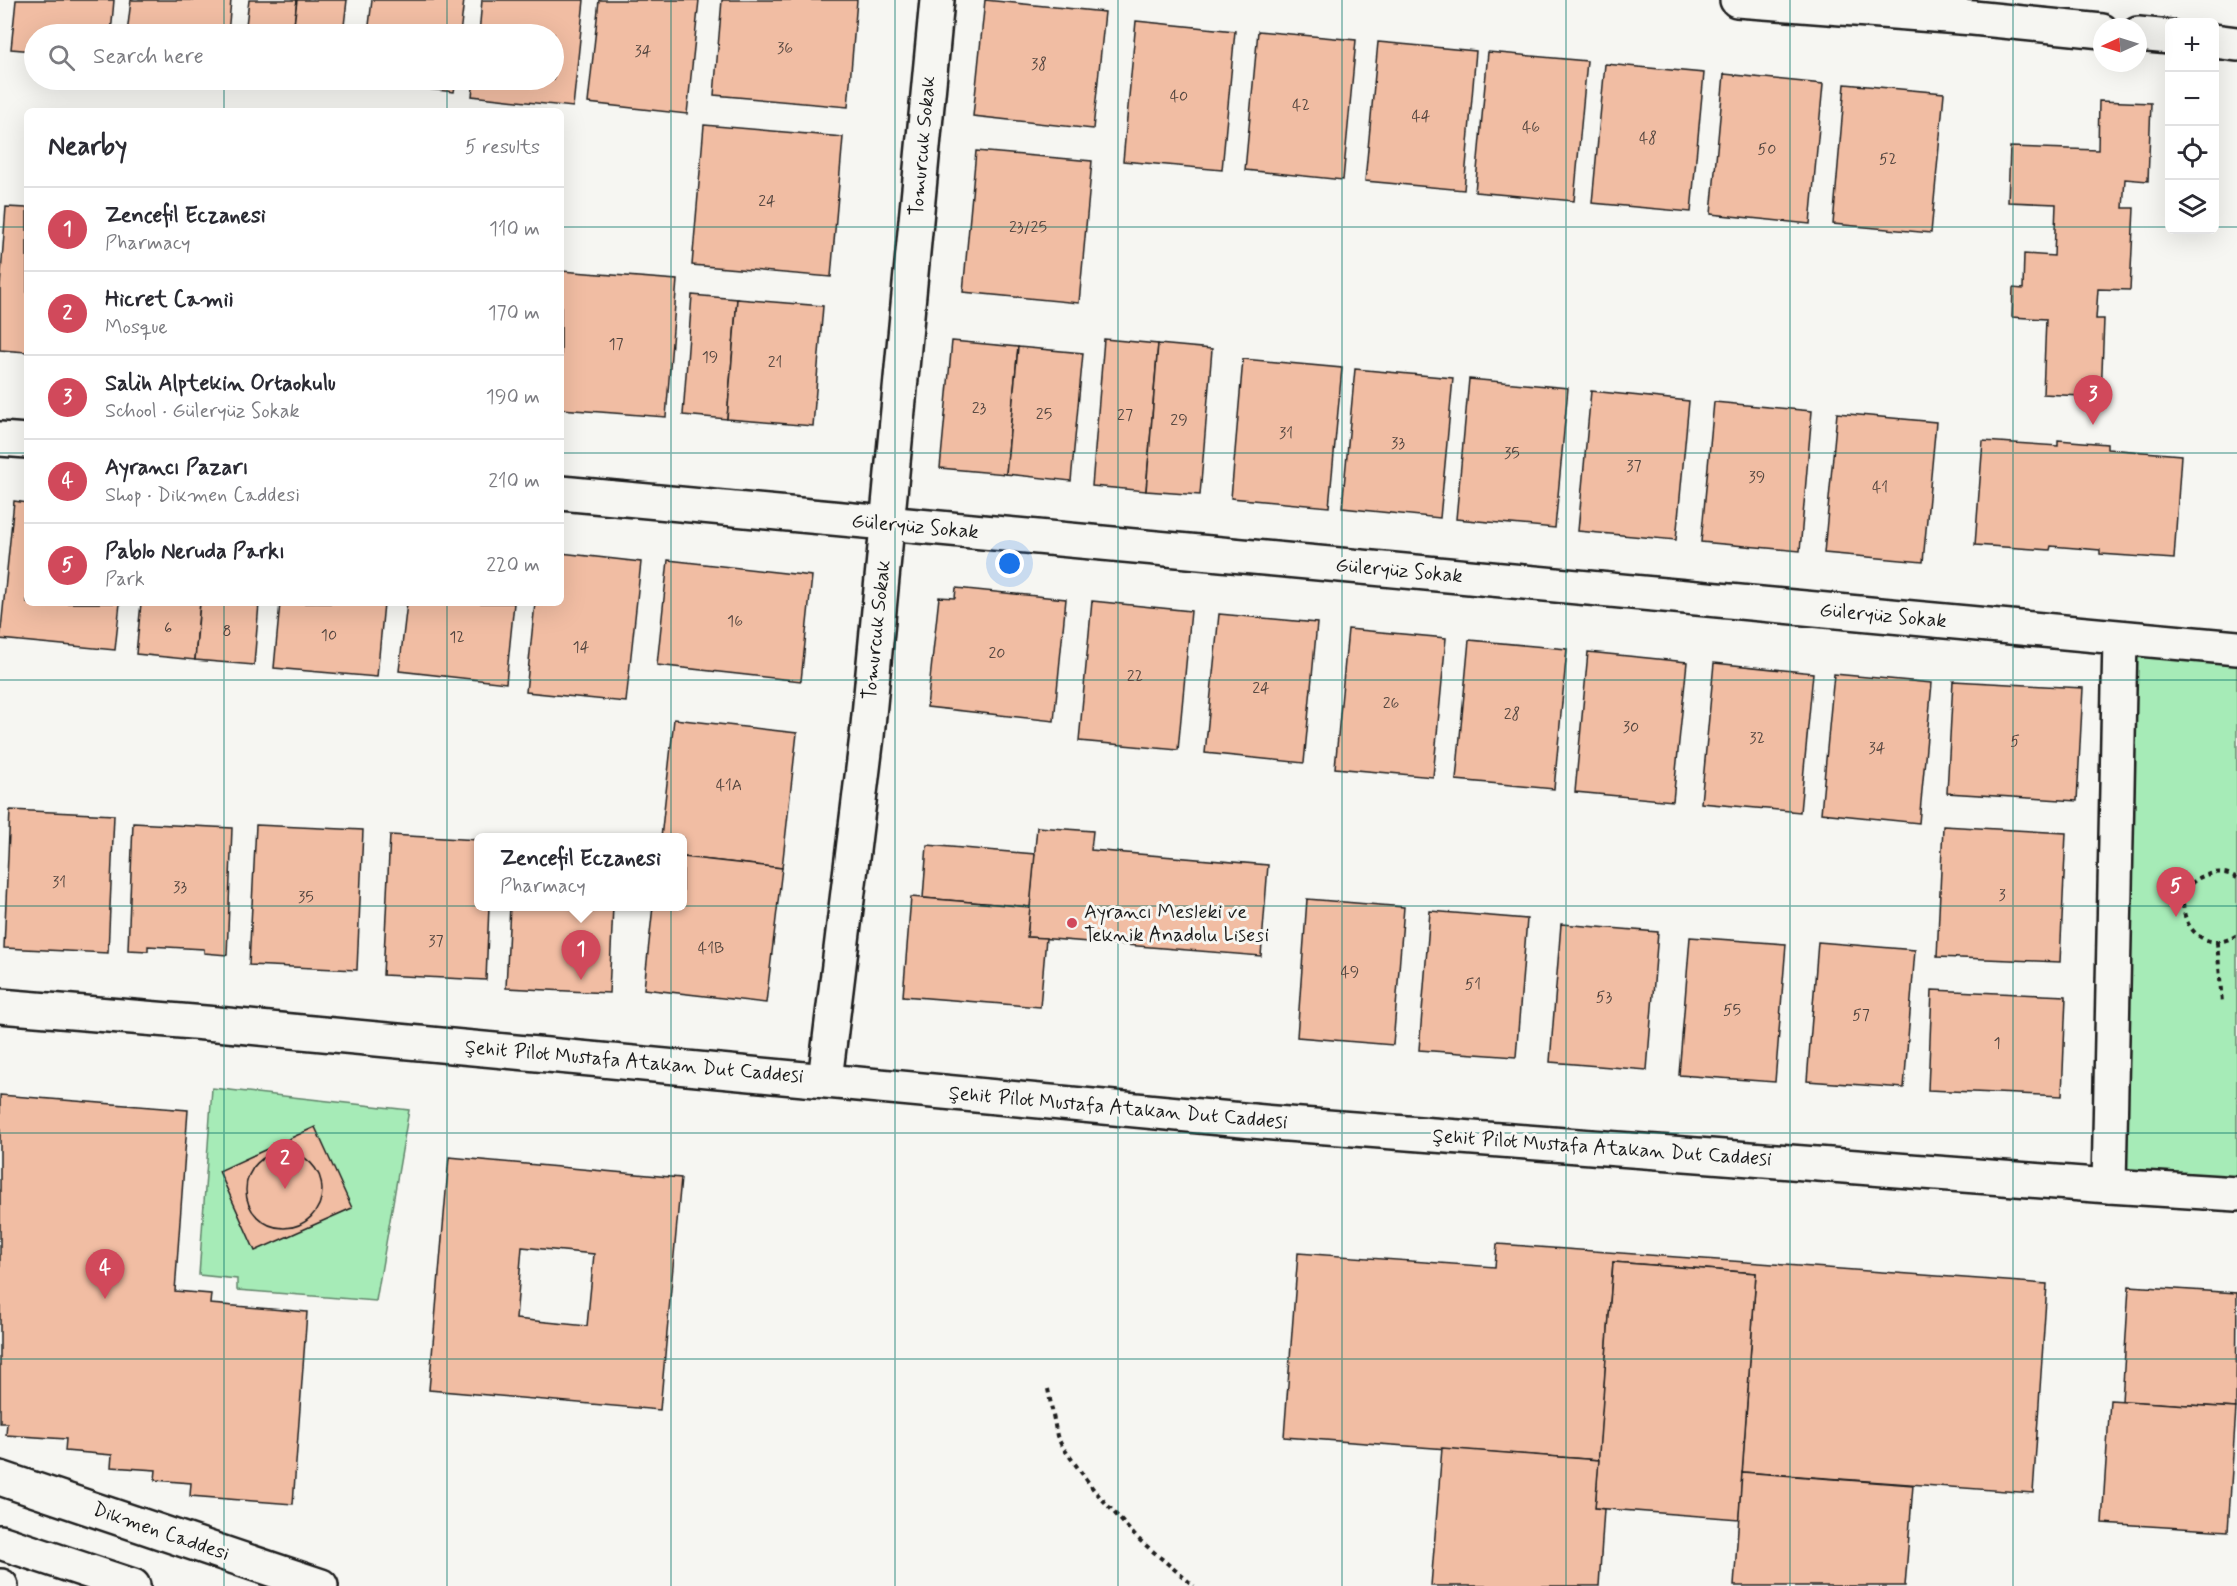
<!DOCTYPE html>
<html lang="en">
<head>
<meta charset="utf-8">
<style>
	body { margin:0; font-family:Mynerve,sans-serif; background:#f7f7f7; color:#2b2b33 }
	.controls { position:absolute; right:18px; top:18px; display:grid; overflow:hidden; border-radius:9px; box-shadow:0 6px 24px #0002 }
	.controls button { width:54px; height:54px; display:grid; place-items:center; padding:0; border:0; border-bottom:2px solid #e1e1e2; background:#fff; color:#2b2b33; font:30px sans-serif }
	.compass { position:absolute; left:2093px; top:18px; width:54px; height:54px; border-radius:50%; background:#fff; box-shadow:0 6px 24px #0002; rotate:266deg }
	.you { position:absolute; left:1010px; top:564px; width:21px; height:21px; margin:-15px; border:4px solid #fff; border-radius:50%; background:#1a73e8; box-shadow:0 0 0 9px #1a73e833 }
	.badge { display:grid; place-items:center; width:39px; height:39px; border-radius:50%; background:#d1495b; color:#fff; font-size:20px; font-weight:700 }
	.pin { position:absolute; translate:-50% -50px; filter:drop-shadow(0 2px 3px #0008) }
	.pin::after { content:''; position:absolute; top:32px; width:21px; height:18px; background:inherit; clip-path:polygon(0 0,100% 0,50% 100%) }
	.popup { position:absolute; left:474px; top:833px; width:213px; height:78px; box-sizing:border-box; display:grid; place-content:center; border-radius:9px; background:#fff; filter:drop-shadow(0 2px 4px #0005); font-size:20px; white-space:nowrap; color:#7c7c81 }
	.popup b { font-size:22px; color:#2b2b33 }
	.popup::after { content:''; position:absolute; left:50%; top:100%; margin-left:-12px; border:12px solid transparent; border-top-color:#fff }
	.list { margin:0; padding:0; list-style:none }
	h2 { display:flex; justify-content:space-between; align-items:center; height:78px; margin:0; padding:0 24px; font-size:26px }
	h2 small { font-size:20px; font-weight:400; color:#7c7c81 }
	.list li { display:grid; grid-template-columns:39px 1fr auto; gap:18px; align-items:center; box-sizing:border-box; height:84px; padding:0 24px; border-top:2px solid #e1e1e2 }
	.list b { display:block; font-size:22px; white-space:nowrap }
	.list p { margin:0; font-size:20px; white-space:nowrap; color:#7c7c81 }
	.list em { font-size:20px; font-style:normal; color:#7c7c81 }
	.icon { flex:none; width:33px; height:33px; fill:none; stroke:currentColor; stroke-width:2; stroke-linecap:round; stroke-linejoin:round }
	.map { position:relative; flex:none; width:2237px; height:1586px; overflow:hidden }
	.search { position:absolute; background:#fff; box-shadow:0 6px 24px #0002; left:24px; top:24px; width:540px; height:66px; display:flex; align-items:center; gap:15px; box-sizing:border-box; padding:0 21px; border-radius:33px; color:#7c7c81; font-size:22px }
	.panel { position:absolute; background:#fff; box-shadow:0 6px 24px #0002; left:24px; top:108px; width:540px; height:498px; border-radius:9px }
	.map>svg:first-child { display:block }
	.green { fill:#a6ebb7; stroke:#61846a; stroke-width:1.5 }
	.building { fill:#f1bda3; stroke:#1c1c1c; stroke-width:1.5; fill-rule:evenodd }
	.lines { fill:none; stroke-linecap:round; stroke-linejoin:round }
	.minor-casing { stroke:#1c1c1c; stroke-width:38 }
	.major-casing { stroke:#1c1c1c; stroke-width:38 }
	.path { stroke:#1c1c1c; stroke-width:4; stroke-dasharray:4.5 4.5; stroke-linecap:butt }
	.minor { stroke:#f6f6f2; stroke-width:33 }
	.major { stroke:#f6f6f2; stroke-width:33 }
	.grid { fill:none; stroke:#0f766e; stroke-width:1.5; stroke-opacity:0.55 }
	.poi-dot { fill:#d1495b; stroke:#f6f6f2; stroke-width:2 }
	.labels { text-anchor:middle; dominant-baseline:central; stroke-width:6; stroke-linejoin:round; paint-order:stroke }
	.number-label { font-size:16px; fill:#51443e }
	.street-label { font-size:20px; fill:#1c1c1c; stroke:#f6f6f2 }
	.poi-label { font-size:20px; fill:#1c1c1c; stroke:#f6f6f2; text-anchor:start }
</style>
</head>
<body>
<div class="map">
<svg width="2237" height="1586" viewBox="0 0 2237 1586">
	<rect width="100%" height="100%" fill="#f6f6f2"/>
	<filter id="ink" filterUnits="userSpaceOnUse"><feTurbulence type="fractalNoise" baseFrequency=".0167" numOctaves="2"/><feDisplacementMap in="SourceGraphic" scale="12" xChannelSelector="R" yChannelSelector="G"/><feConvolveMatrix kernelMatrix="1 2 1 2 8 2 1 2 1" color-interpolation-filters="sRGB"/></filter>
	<g filter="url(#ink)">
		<g class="green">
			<polygon points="2120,638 2237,648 2237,1194 2109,1186"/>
			<polygon points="212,1088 409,1110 376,1301 237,1290 237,1279 199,1275"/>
		</g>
		<g class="building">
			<polygon points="16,0 114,0 111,34 34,34 34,51 11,49"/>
			<polygon points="131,0 231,0 228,34 127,34"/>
			<polygon points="249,0 297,0 293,34 245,34"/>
			<polygon points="297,0 347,0 343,34 293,34"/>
			<polygon points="372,0 464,0 460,34 368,34"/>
			<polygon points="482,0 584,0 573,107 472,96 474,80 554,80 554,34 479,34"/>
			<polygon points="599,0 699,0 687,114 588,103"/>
			<polygon points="722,0 857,0 848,107 714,95"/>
			<polygon points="985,0 1105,12 1093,129 973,116"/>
			<polygon points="1136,21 1235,31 1222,170 1123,161"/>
			<polygon points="1258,31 1356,40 1343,180 1245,170"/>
			<polygon points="1378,42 1476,51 1464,190 1365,181"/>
			<polygon points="1488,52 1587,61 1574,201 1475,192"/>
			<polygon points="1605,64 1704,73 1691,212 1592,203"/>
			<polygon points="1724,74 1823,84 1810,224 1711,214"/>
			<polygon points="292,80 339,80 338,85"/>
			<polygon points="363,80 456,80 454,92 363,82"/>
			<polygon points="1845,84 1944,93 1931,233 1833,224"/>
			<polygon points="2099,101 2151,103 2148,181 2125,179 2123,208 2134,208 2130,290 2098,289 2096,319 2104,319 2101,397 2043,394 2046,319 2012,317 2013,288 2023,289 2024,254 2054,256 2056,204 2008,202 2010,147 2098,150"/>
			<polygon points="704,125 843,137 831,277 692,265"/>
			<polygon points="976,151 1092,161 1079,303 963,292"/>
			<polygon points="6,207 27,208 27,352 0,350 0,287"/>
			<polygon points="561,271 677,280 666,417 561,409"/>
			<polygon points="692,295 737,299 727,419 683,415"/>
			<polygon points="737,299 823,306 813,426 727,419"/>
			<polygon points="1104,339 1158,344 1146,491 1092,486"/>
			<polygon points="952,341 1018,347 1006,474 940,468"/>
			<polygon points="1158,344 1212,349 1200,495 1146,491"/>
			<polygon points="1018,347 1083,353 1071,481 1006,474"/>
			<polygon points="1243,359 1342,368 1329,507 1231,498"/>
			<polygon points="1355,369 1453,378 1440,518 1342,508"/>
			<polygon points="1469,379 1568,388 1555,528 1456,519"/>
			<polygon points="1591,391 1689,401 1676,540 1578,531"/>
			<polygon points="1714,402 1812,411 1800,551 1701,542"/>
			<polygon points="1837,413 1936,422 1923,562 1824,553"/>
			<polygon points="2058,440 2107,444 2107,449 2181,455 2174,559 2100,554 2100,550 2051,546 2050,550 1975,545 1983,441 2058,446"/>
			<polygon points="14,501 27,503 27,603 120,603 115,650 0,639"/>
			<polygon points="561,553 641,562 626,702 526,692 535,603 561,603"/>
			<polygon points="668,560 812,576 801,681 657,665"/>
			<polygon points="956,588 1066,599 1054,721 927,707 939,597 955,598"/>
			<polygon points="1092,601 1191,611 1178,750 1079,741"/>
			<polygon points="141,603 200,603 195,660 136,654"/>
			<polygon points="200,603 259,603 254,665 195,660"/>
			<polygon points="280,603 384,603 377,677 274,668"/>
			<polygon points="407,603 514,603 506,683 399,671"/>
			<polygon points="1219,614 1317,623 1304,763 1205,753"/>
			<polygon points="1348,629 1446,638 1433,777 1335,768"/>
			<polygon points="1469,640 1567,649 1554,789 1456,780"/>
			<polygon points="1588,652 1687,662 1673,801 1575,792"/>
			<polygon points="1714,663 1813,673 1800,812 1701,803"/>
			<polygon points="1834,674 1932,683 1919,823 1821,813"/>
			<polygon points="1953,681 2083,688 2077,801 1947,793"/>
			<polygon points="674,719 797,733 782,868 683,857 683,838 661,838"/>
			<polygon points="10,810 114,815 108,953 4,948"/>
			<polygon points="133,823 232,828 227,955 204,953 204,949 148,946 148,951 128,950"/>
			<polygon points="256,825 363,830 357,970 249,965"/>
			<polygon points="1943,826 2066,833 2060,962 1937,957"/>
			<polygon points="1037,827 1093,831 1091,850 1268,865 1261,956 1027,937"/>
			<polygon points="390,835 479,840 479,906 489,906 486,980 383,975"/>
			<polygon points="927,845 1035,854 1030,907 923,898"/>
			<polygon points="683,857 782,868 766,1003 644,989 653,906 683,906"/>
			<polygon points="911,897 1030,907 1027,937 1046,938 1040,1007 903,996"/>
			<polygon points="1307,899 1404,907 1393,1045 1297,1037"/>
			<polygon points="510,906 613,906 609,993 506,988"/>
			<polygon points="1430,911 1527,919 1516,1057 1419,1050"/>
			<polygon points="1561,924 1658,932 1647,1070 1550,1062"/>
			<polygon points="1690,937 1786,944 1775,1082 1679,1075"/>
			<polygon points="1818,942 1915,950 1904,1088 1807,1081"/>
			<polygon points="1932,990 2066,996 2062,1096 1928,1090"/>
			<polygon points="0,1095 188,1110 175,1291 211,1294 210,1304 307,1312 293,1504 190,1496 191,1483 155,1480 156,1470 111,1467 112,1455 65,1451 66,1439 6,1435 7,1423 0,1423"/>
			<polygon points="315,1127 352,1208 255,1251 219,1171"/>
			<circle cx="284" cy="1190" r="38"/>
			<path d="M449 1157 681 1178 660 1410 429 1390ZM522 1247 594 1254 587 1326 516 1319Z"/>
			<polygon points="1497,1244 2047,1284 2033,1493 1742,1472 1756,1273 1613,1262 1599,1460 1284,1437 1298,1253 1495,1267"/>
			<polygon points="1613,1262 1756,1273 1739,1519 1595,1508"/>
			<polygon points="2129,1286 2237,1293 2236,1408 2122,1401"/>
			<polygon points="2110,1400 2236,1408 2228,1531 2102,1523"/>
			<polygon points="1442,1448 1599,1460 1595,1508 1604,1509 1599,1586 1431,1586"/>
			<polygon points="1742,1472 1913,1485 1905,1586 1734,1586"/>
		</g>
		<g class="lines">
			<g class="minor-casing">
				<g id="minor">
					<polyline points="1737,0 1973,18 2102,31"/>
					<polyline points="2138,34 2170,37"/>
					<polyline points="2214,41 2237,44"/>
					<polyline points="0,439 27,441"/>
					<polyline points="561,493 2237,648"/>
					<polyline points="0,1006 217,1024 1274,1123 2109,1186 2237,1194"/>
					<polyline points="825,1080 867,736 937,0"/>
					<polyline points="2109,1186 2120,638"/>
					<polyline points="0,1586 1,1586"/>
				</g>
			</g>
			<g class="major-casing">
				<g id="major">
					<polyline points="0,1478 321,1586"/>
					<polyline points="0,1542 133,1586"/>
				</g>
			</g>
			<g class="path">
				<path d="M2237 878C2229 873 2220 871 2210 874 2158 885 2190 965 2237 935"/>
				<polyline points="2217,942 2222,1003"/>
				<polyline points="1048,1389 1057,1436 1062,1446 1094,1490 1136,1537 1194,1586"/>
			</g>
			<use href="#minor" class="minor"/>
			<use href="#major" class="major"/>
		</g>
	</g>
	<path class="grid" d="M224 0V34M447 0V34M671 0V1586M895 0V1586M1118 0V1586M1342 0V1586M1566 0V1586M1790 0V1586M2013 0V1586M224 80V111M447 80V111M0 227H27M561 227H2170M2214 227H2237M0 453H27M561 453H2237M224 603V1586M447 603V1586M0 680H2237M0 906H2237M0 1133H2237M0 1359H2237"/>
	<circle class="poi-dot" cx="1072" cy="923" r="6"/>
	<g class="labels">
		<g class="number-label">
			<text x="785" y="48">36</text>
			<text x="643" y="51">34</text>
			<text x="1039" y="64">38</text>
			<text x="1179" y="96">40</text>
			<text x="1301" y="105">42</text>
			<text x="1421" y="116">44</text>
			<text x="1531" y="127">46</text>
			<text x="1648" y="138">48</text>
			<text x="1767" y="149">50</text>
			<text x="1888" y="159">52</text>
			<text x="767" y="201">24</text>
			<text x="1028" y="227">23/25</text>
			<text x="616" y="344">17</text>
			<text x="710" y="357">19</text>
			<text x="775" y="362">21</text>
			<text x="979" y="408">23</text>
			<text x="1044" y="414">25</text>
			<text x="1125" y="415">27</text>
			<text x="1179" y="420">29</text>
			<text x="1286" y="433">31</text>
			<text x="1398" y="443">33</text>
			<text x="1512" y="453">35</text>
			<text x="1634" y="466">37</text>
			<text x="1757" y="477">39</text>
			<text x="1880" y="487">41</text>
			<text x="735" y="621">16</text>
			<text x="168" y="628">6</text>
			<text x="227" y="631">8</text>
			<text x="329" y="635">10</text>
			<text x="457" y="637">12</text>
			<text x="581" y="647">14</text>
			<text x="997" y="653">20</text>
			<text x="1135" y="676">22</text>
			<text x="1261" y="688">24</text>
			<text x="1391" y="703">26</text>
			<text x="1512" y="714">28</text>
			<text x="1631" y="727">30</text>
			<text x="1757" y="738">32</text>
			<text x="2015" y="741">5</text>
			<text x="1877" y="748">34</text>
			<text x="729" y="785">41A</text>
			<text x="59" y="882">31</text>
			<text x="180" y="887">33</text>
			<text x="2002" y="895">3</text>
			<text x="306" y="897">35</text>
			<text x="436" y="941">37</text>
			<text x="711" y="948">41B</text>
			<text x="1350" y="972">49</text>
			<text x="1473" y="984">51</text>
			<text x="1604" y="997">53</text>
			<text x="1732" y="1010">55</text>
			<text x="1861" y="1015">57</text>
			<text x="1997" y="1043">1</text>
		</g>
		<g class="street-label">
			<text transform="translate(923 146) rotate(-85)">Tomurcuk Sokak</text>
			<text transform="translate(915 527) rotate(5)">Güleryüz Sokak</text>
			<text transform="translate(1399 571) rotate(5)">Güleryüz Sokak</text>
			<text transform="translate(1883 616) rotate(5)">Güleryüz Sokak</text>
			<text transform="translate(877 630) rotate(-84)">Tomurcuk Sokak</text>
			<text transform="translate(634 1062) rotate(5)">Şehit Pilot Mustafa Atakan Dut Caddesi</text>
			<text transform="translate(1118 1108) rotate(5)">Şehit Pilot Mustafa Atakan Dut Caddesi</text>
			<text transform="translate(1602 1148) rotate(4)">Şehit Pilot Mustafa Atakan Dut Caddesi</text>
			<text transform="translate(161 1532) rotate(19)">Dikmen Caddesi</text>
		</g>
		<g class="poi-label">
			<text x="1084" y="912">Ayrancı Mesleki ve<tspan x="1084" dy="23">Teknik Anadolu Lisesi</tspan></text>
		</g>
	</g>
</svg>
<div class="controls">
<button>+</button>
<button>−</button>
<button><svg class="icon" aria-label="locate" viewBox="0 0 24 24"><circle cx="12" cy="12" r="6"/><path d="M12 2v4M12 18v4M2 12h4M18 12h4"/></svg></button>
<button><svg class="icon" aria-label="layers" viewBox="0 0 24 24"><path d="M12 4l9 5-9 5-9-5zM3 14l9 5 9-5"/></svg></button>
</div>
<svg class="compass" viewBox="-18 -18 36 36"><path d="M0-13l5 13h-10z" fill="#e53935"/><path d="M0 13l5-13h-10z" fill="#7c7c81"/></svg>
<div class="you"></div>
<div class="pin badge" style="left:581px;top:980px">1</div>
<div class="popup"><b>Zencefil Eczanesi</b>Pharmacy</div>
<div class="pin badge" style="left:285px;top:1189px">2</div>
<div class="pin badge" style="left:2093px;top:425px">3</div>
<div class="pin badge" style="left:105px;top:1299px">4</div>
<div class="pin badge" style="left:2176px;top:917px">5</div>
<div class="search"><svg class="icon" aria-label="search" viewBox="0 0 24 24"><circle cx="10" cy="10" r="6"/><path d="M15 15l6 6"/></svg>Search here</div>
<section class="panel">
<h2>Nearby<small>5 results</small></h2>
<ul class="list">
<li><span class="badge">1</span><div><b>Zencefil Eczanesi</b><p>Pharmacy</p></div><em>110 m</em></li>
<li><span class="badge">2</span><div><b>Hicret Camii</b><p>Mosque</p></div><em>170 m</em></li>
<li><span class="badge">3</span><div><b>Salih Alptekin Ortaokulu</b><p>School · Güleryüz Sokak</p></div><em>190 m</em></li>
<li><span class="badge">4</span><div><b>Ayrancı Pazarı</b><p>Shop · Dikmen Caddesi</p></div><em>210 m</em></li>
<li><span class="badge">5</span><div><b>Pablo Neruda Parkı</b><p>Park</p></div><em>220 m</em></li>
</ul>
</section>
</div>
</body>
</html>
